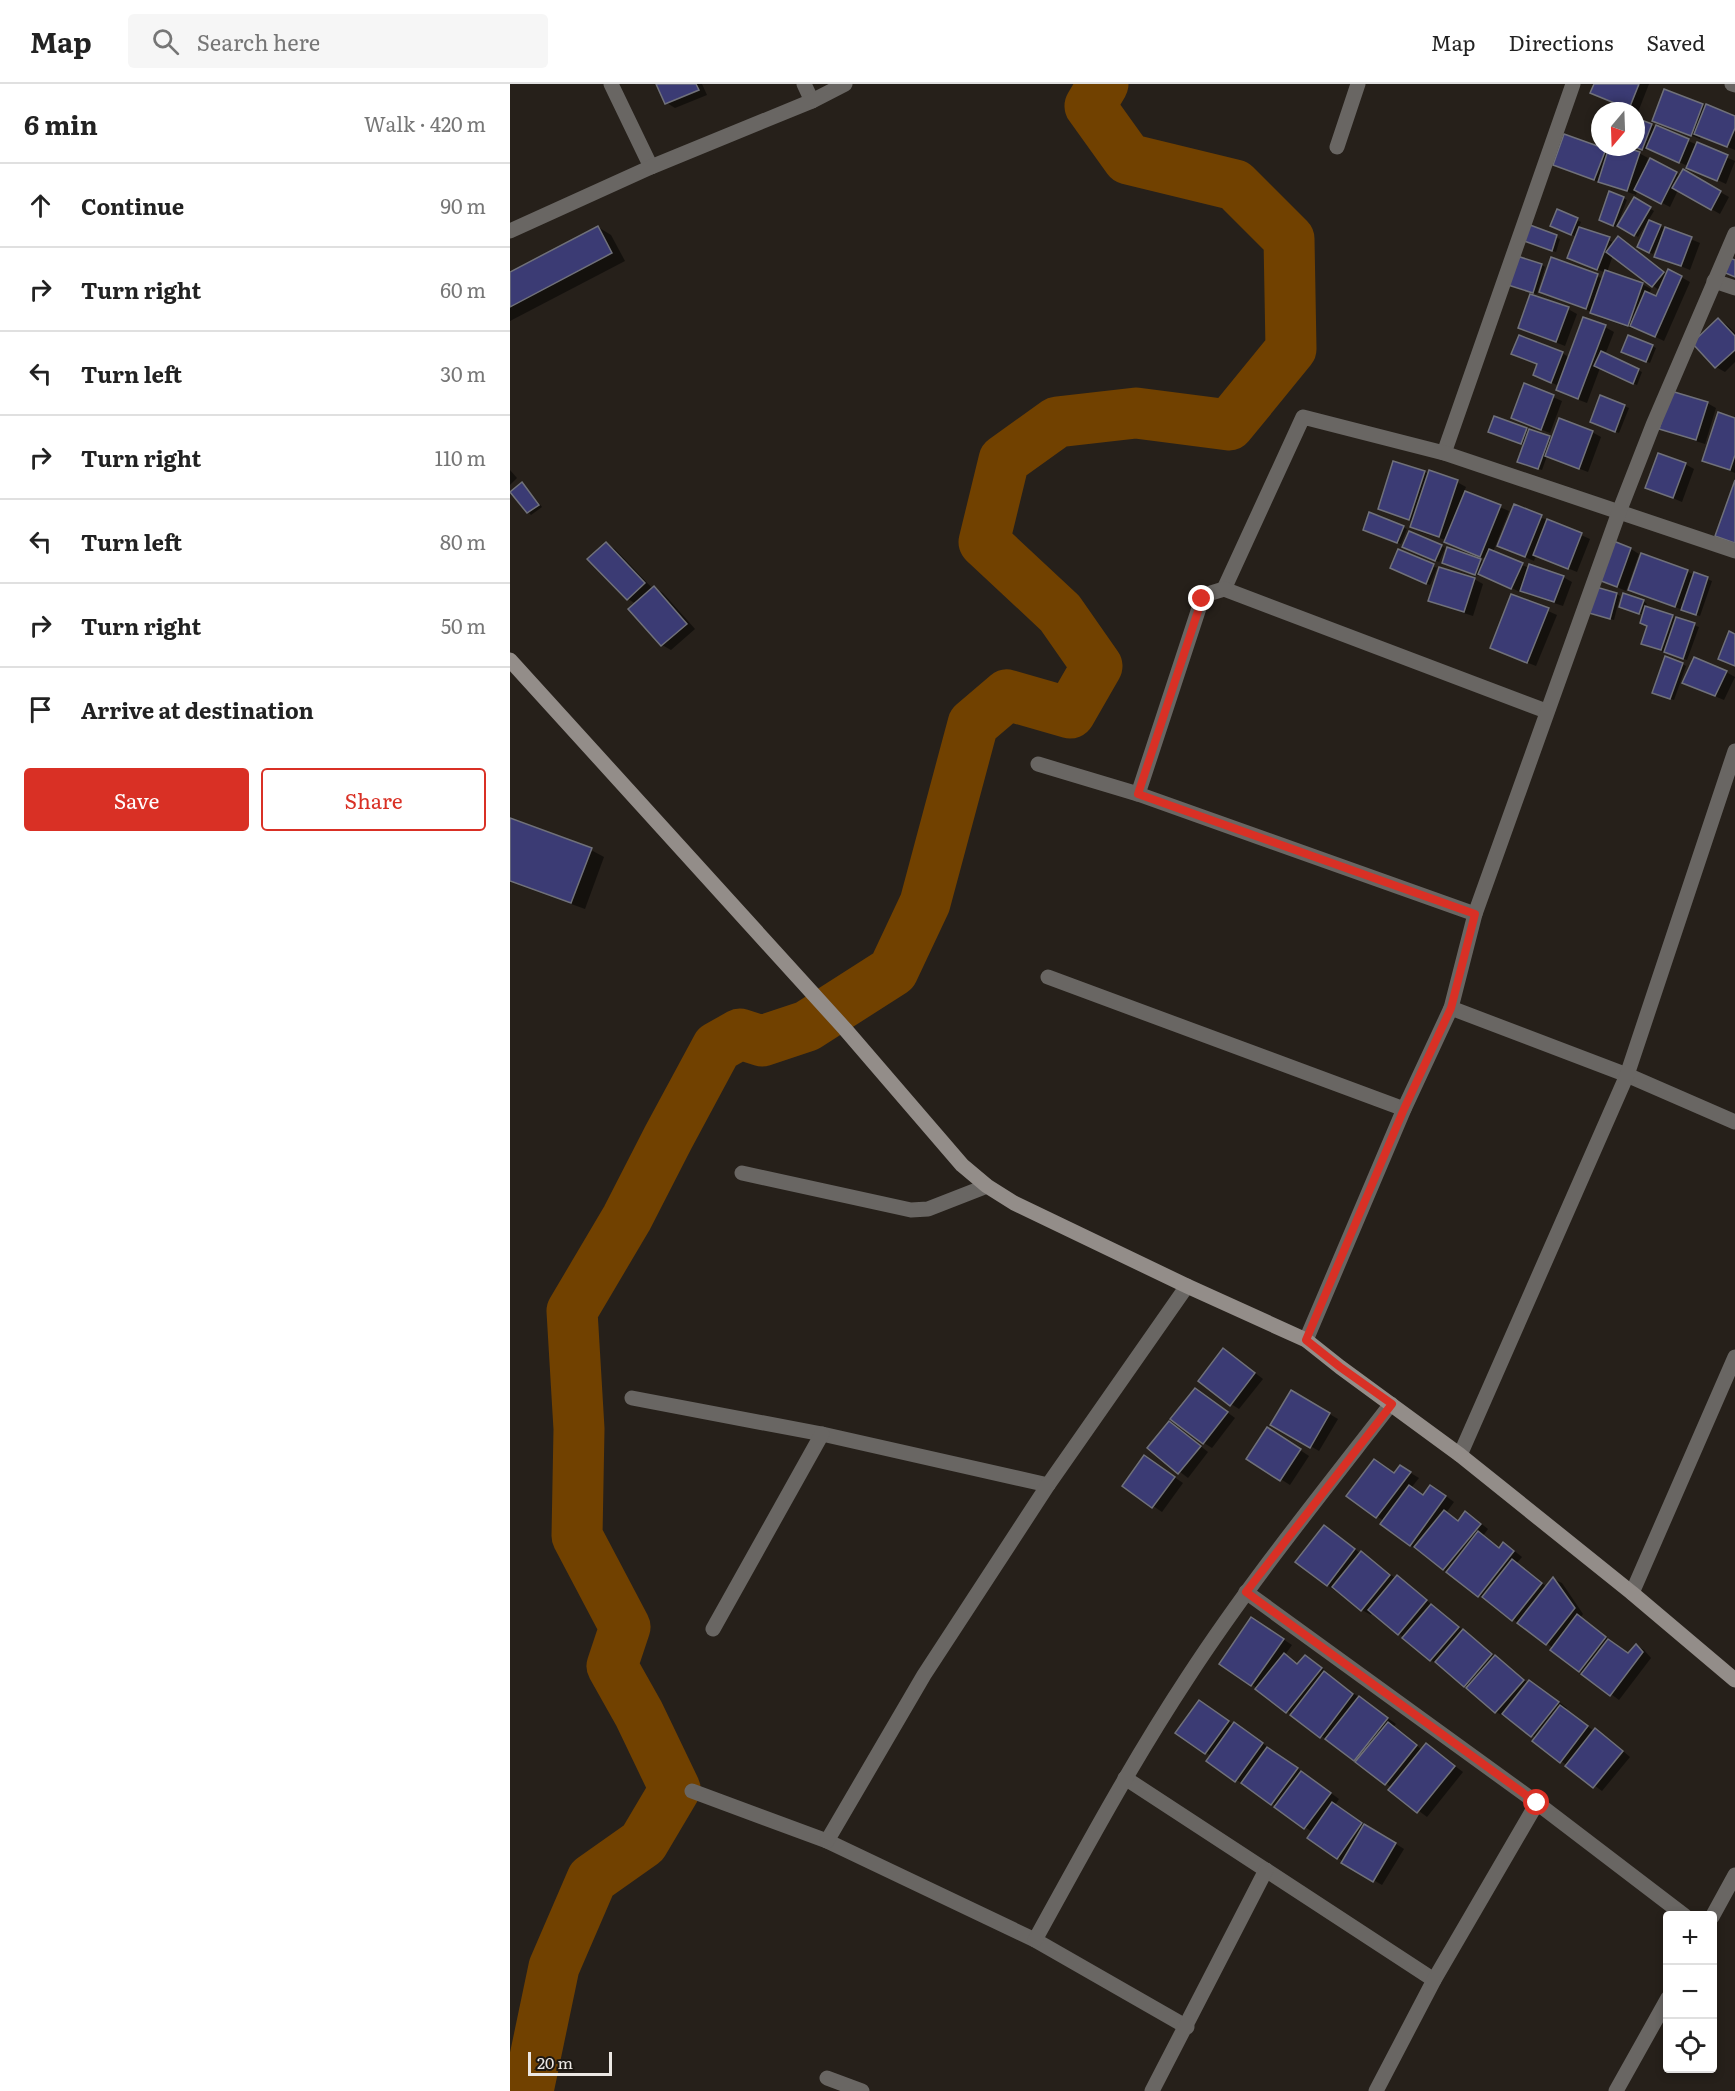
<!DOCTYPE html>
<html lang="en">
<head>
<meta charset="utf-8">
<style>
	body { margin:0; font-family:Literata,serif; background:#f6f6f6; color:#222 }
	.controls { position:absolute; right:18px; bottom:18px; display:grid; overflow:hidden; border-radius:6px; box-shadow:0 3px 9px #0003 }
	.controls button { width:54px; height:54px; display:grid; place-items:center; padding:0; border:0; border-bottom:2px solid #e0e0e0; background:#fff; color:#222; font:30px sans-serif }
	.compass { position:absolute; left:1081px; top:18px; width:54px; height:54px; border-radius:50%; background:#fff; box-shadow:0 3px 9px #0003; rotate:199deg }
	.scale { position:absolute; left:18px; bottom:15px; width:84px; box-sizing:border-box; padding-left:6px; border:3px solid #ece8e4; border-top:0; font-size:16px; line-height:21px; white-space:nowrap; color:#ece8e4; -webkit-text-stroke:4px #1c1711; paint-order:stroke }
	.stop { position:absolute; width:18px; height:18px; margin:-14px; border:4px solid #d93025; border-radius:50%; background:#fff }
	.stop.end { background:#d93025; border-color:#fff; box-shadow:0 2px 6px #0008 }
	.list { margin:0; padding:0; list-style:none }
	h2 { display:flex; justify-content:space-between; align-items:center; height:78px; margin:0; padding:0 24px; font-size:26px }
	h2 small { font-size:20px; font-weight:400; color:#767676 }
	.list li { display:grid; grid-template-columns:39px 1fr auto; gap:18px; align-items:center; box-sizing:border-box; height:84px; padding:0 24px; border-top:2px solid #e0e0e0 }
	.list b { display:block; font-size:22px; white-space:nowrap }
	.list em { font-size:20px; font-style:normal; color:#767676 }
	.actions { display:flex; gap:12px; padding:18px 24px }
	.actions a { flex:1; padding:14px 0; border:2px solid #d93025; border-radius:6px; text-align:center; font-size:21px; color:#d93025 }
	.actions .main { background:#d93025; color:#fff }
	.icon { flex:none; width:33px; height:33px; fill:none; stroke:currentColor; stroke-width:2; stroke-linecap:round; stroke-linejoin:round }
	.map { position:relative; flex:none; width:1225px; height:2007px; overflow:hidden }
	header { display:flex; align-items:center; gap:36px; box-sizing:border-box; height:84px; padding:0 30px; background:#fff; border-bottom:2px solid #e0e0e0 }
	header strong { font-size:28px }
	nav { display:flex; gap:33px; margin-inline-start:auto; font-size:21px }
	.search { width:420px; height:54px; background:#f6f6f6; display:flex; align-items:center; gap:15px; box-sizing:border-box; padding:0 21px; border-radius:6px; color:#767676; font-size:22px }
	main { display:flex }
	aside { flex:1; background:#fff }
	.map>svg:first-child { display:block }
	.shadow { fill:#0007; fill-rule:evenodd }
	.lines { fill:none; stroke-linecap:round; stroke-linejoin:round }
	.river { stroke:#714100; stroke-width:51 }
	.building { fill:#3b3b74; stroke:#70717a; stroke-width:1.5 }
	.street { stroke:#696663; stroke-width:15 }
	.secondary { stroke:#938d89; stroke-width:15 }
	.route { stroke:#d93025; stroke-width:8 }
</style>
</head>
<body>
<header>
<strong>Map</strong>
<div class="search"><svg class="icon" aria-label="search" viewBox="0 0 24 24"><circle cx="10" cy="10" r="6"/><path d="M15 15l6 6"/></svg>Search here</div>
<nav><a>Map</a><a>Directions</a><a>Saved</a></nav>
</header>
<main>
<aside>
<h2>6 min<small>Walk · 420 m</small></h2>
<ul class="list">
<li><svg class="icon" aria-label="ahead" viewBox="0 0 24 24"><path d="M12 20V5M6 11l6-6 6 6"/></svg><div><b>Continue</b></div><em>90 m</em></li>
<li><svg class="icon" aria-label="right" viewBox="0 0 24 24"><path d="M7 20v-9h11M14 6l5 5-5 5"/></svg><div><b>Turn right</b></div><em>60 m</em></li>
<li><svg class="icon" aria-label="left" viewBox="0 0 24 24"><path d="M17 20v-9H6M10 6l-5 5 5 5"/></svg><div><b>Turn left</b></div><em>30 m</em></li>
<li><svg class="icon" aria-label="right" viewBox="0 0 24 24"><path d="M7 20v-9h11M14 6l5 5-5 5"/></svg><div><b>Turn right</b></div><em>110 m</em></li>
<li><svg class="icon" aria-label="left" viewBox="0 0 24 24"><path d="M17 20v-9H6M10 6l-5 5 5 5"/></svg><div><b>Turn left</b></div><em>80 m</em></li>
<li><svg class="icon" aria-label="right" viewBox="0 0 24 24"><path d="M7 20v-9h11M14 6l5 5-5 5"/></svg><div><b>Turn right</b></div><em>50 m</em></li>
<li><svg class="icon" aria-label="arrive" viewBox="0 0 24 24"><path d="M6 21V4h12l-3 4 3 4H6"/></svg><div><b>Arrive at destination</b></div></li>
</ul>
<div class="actions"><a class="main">Save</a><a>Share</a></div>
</aside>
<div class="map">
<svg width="1225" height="2007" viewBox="0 0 1225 2007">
	<rect width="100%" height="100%" fill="#26201a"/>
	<g class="shadow">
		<polygon points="148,0 192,0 197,11 165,24 157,19"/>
		<polygon points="1085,0 1139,0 1128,28 1082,8"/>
		<polygon points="1192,21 1225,34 1225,66 1191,52 1190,55 1144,36"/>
		<polygon points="1141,41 1225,77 1216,100 1137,63 1136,66 1126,63"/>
		<polygon points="1055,51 1099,68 1101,63 1110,63 1129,69 1138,74 1135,83 1136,84 1140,76 1171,92 1173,87 1219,113 1210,130 1168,106 1160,123 1127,106 1126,111 1053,85 1044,80"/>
		<polygon points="1113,114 1117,116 1108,139 1109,140 1125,115 1144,127 1128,153 1108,140 1107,143 1094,138"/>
		<path d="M1067 136 1071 138 1068 144 1105 159H1117L1157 191 1171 193 1180 198 1154 257 1127 244V246L1091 234 1082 228 1039 212 1028 206 1027 210 1004 202 1032 181 1035 183 1028 206 1031 207 1042 175 1094 195 1096 189 1059 174 1067 153 1045 143ZM1103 171 1150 207 1147 214 1139 211 1141 205 1132 200 1097 188Z"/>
		<polygon points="1140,138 1190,159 1180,186 1146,172 1150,161 1148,160 1143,170 1128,163"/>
		<polygon points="88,143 101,151 115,177 0,237 0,189"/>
		<polygon points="1021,143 1050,155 1046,168 1020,159"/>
		<polygon points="1058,225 1067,230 1055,262 1010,244"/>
		<polygon points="1208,236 1217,241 1225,249 1225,278 1215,288 1206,283"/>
		<polygon points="1095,243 1104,248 1095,271 1132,288 1127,301 1090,284 1077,319 1056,311 1048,306 1049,302 1025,291 1029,281 1012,274 1052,269 1060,274"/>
		<polygon points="1142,262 1146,264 1140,279 1117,269"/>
		<polygon points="1015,301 1052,317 1040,349 1003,334"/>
		<polygon points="1091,313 1119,324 1109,349 1085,340"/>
		<polygon points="1197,319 1206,324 1195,360 1160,349 1151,344"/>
		<polygon points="1209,330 1225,336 1225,389 1194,377"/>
		<polygon points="1016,345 1043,356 1082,348 1091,353 1078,388 1037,372 1032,386 1013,379 1015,361 984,350"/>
		<polygon points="1175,380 1184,385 1172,418 1137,403"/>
		<polygon points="0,386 7,394 0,401"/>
		<polygon points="914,388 947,398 956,403 954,408 999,427 983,468 1019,484 1053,493 1062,498 1053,522 1020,511 1011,506 1010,508 970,489 969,492 937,480 970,476 975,479 976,475 944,462 936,456 910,448 901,443 903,438 869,425"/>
		<polygon points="13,400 32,423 21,431 18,428"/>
		<polygon points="1005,422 1080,455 1067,488 1026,471 1024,477 998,466"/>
		<polygon points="860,430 897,445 891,460 858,447"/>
		<polygon points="96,460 105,465 143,505 144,504 153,509 185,545 161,566 152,561 120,525 126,520 118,515"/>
		<polygon points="931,462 935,464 929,478 898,465"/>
		<polygon points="1121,465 1129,470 1116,507 1088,495"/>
		<polygon points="889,467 927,484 920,501 885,486"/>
		<polygon points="1132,471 1202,497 1190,532 1129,510 1120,505"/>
		<polygon points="964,495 973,500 963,532 929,521 920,516"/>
		<polygon points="1107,510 1110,512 1104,536 1085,530"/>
		<polygon points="1002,511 1047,531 1026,582 990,568"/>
		<polygon points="1133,517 1137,520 1135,524 1189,543 1177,576 1142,564 1133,559 1138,543 1134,531 1114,524"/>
		<polygon points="1172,580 1176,582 1164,616 1148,610"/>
		<polygon points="1216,588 1225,593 1214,616 1183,603"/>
		<polygon points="0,736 81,766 94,773 75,825 0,798"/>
		<polygon points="722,1271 753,1295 729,1325 721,1320"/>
		<polygon points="782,1308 828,1335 809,1367 762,1340"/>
		<polygon points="694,1311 725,1334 702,1364 694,1359"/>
		<polygon points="668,1344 698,1368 678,1394 639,1364"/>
		<polygon points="766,1350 799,1372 780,1401 738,1374"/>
		<polygon points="635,1373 673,1399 652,1428 614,1402"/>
		<polygon points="899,1388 909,1394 901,1404 914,1412 929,1407 944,1418 936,1429 949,1437 956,1429 964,1434 978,1445 973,1452 990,1465 994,1460 1002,1465 1012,1473 1006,1480 1037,1503 1043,1495 1052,1499 1073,1530 1070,1534 1119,1570 1126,1561 1134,1566 1141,1574 1109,1616 1070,1587 1043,1564 900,1461 874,1437 838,1412 885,1390"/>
		<polygon points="823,1448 851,1470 860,1474 886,1495 887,1493 896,1498 924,1523 1018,1599 1020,1597 1028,1602 1057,1624 1055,1626 1084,1647 1094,1651 1120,1673 1092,1707 1051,1677 1026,1654 996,1631 995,1633 986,1628 959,1604 921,1576 863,1528 861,1531 852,1526 817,1501"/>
		<polygon points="750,1540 782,1561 775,1571 789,1581 795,1572 804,1577 819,1590 818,1591 886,1640 883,1643 912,1666 916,1660 953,1688 917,1733 881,1706 882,1704 820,1656 810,1652 747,1604 711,1580"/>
		<polygon points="698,1623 724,1641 733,1645 829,1715 825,1721 894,1765 872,1801 833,1778 802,1748 735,1700 726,1696 701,1672 667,1649"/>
	</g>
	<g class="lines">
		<polyline class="river" points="18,2007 44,1883 82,1795 133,1759 165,1705 129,1630 102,1582 115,1543 67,1452 69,1345 62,1227 117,1134 158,1054 207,963 230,950 252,957 297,942 383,887 415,819 463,640 497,611 560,629 587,582 550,529 474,458 494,376 547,338 626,329 719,341 781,265 779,155 725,101 618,75 580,22 593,0"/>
	</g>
	<g class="building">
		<polygon points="146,0 186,0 189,6 155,20"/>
		<polygon points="1084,0 1129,0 1119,25 1080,9"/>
		<polygon points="1154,5 1193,20 1181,52 1142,37"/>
		<polygon points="1196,20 1225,32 1225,44 1217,63 1184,50"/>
		<polygon points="1126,34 1142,40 1132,66 1125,63"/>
		<polygon points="1146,41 1179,55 1169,79 1136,64"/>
		<polygon points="1054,50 1096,65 1084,96 1043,81"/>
		<polygon points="1187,58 1218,71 1207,97 1176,84"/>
		<polygon points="1099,63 1115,63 1130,68 1117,107 1088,98"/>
		<polygon points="1140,74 1167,88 1151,120 1124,106"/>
		<polygon points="1173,85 1211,107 1201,126 1162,104"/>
		<polygon points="1099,107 1114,113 1103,142 1089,136"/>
		<polygon points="1124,113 1141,123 1124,152 1107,142"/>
		<polygon points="1047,125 1068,134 1061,151 1040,142"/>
		<polygon points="1139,136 1151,141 1139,169 1127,163"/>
		<polygon points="1020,141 1047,151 1042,167 1014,157"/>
		<polygon points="88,142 102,169 0,223 0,188"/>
		<polygon points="1069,143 1100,153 1087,186 1057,174"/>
		<polygon points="1155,143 1182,153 1171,182 1144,173"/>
		<polygon points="1108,152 1154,188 1142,203 1096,168"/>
		<polygon points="1007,172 1032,180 1023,209 998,201"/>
		<polygon points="1041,173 1088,190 1076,225 1029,208"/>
		<polygon points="1217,173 1225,176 1225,193 1211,187"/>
		<polygon points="1158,185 1172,192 1145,253 1120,242 1135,207 1146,212"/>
		<polygon points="1095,186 1133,199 1118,242 1080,229"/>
		<polygon points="1020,210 1059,223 1046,258 1008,244"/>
		<polygon points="1073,233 1096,241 1068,315 1046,306"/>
		<polygon points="1208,234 1225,252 1225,266 1205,284 1182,259"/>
		<polygon points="1009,251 1053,268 1041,299 1023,291 1027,280 1001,270"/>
		<polygon points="1118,251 1143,261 1136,278 1111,268"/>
		<polygon points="1091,267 1129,285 1123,300 1084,282"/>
		<polygon points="1014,299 1044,311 1031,346 1001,334"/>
		<polygon points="1161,307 1198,318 1186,356 1149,345"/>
		<polygon points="1090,311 1115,321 1105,348 1080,338"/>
		<polygon points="1208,328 1225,334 1225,371 1220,386 1192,377"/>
		<polygon points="984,332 1017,344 1011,360 978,348"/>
		<polygon points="1049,334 1083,347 1069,385 1035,372"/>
		<polygon points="1019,345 1040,352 1028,385 1007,378"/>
		<polygon points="1148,369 1176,379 1163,414 1135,404"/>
		<polygon points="883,377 915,387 899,436 868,425"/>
		<polygon points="919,386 948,396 929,453 900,443"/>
		<polygon points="1225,396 1225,459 1205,452"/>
		<polygon points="12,398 29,421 17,429 0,408"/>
		<polygon points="955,407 991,421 970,473 934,458"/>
		<polygon points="1004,420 1032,431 1015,473 987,462"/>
		<polygon points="859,428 894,442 887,459 853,446"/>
		<polygon points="1037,435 1072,449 1058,485 1023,471"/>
		<polygon points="899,447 932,461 925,477 892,463"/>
		<polygon points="1101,456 1121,464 1107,503 1086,495"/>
		<polygon points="96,458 135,499 117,516 77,475"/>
		<polygon points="937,463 971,475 965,491 932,479"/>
		<polygon points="888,465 924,480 916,500 880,484"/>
		<polygon points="979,465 1013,479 1001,505 968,490"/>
		<polygon points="1131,469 1178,486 1165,523 1118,506"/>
		<polygon points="1019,480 1054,492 1044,518 1010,507"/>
		<polygon points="929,483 965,494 954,528 918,517"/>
		<polygon points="1184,488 1198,493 1186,531 1171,526"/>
		<polygon points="144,502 177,540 151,562 118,525"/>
		<polygon points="1086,503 1107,509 1100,535 1079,529"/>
		<polygon points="1113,509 1134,516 1129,530 1109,523"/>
		<polygon points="1001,510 1039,524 1017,579 980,564"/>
		<polygon points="1135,522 1163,531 1151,566 1131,560 1137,542 1130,539"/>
		<polygon points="1166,533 1185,539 1173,575 1154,568"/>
		<polygon points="1219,547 1225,550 1225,582 1208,575"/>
		<polygon points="1155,572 1173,579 1160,615 1142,609"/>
		<polygon points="1184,573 1217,587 1205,612 1172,599"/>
		<polygon points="0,734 82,764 61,819 0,797"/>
		<polygon points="713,1264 745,1289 720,1322 688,1297"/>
		<polygon points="685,1304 718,1328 693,1360 660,1335"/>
		<polygon points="781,1306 820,1329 800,1364 760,1341"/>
		<polygon points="659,1337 691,1362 668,1390 637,1364"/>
		<polygon points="757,1343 791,1365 770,1397 736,1375"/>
		<polygon points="634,1371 665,1393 642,1424 612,1402"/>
		<polygon points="864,1375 884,1389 890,1381 901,1388 866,1434 836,1412"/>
		<polygon points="899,1401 913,1411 920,1401 936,1412 900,1462 870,1440"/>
		<polygon points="934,1426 948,1437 955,1427 971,1440 933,1486 904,1463"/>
		<polygon points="814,1441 845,1465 817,1502 785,1478"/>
		<polygon points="968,1447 989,1464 993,1458 1004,1467 968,1513 936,1488"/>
		<polygon points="851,1467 880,1491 851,1527 822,1503"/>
		<polygon points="1002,1475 1032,1499 1002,1537 972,1513"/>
		<polygon points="887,1491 917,1516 888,1551 858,1526"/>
		<polygon points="1043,1493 1065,1524 1036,1561 1007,1539"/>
		<polygon points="921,1520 949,1543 920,1577 892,1554"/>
		<polygon points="1067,1530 1096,1553 1069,1588 1040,1566"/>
		<polygon points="741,1533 774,1555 741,1602 709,1580"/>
		<polygon points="953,1545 982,1570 954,1603 925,1578"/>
		<polygon points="1098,1555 1118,1569 1126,1560 1133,1568 1100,1612 1071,1590"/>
		<polygon points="774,1569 787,1580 795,1571 812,1584 776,1629 745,1605"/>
		<polygon points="985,1571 1014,1596 985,1629 956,1604"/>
		<polygon points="814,1587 843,1610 810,1654 780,1631"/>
		<polygon points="1019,1596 1049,1618 1021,1653 992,1630"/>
		<polygon points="849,1612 878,1634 844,1677 815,1655"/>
		<polygon points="689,1616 719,1637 695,1670 665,1649"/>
		<polygon points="1050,1621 1078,1642 1050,1679 1022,1657"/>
		<polygon points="724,1638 753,1659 725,1698 696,1677"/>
		<polygon points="878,1638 907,1661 875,1701 845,1678"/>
		<polygon points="1085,1644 1113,1667 1083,1704 1055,1682"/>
		<polygon points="916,1659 945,1682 907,1729 878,1706"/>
		<polygon points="757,1663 788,1684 761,1721 731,1699"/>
		<polygon points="791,1687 821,1709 794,1745 764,1723"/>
		<polygon points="822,1718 852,1739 827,1775 797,1754"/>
		<polygon points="854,1740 886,1759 863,1798 831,1779"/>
	</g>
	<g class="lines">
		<g class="street">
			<polyline points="101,0 141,83"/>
			<polyline points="294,0 302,17"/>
			<polyline points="1222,0 1225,1"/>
			<polyline points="827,63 848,0"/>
			<polyline points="0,147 141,83 302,17 335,0"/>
			<polyline points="1204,197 1225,204"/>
			<polyline points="934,369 1063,0"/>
			<polyline points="714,505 793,333 934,369 1225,467"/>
			<polyline points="528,680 628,710 965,830"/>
			<polyline points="628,710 692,515 701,509 714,505 1036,627"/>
			<polyline points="538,893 894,1025"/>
			<polyline points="941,924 1117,991 1225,1038"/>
			<polyline points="232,1089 401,1126 418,1125 477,1102"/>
			<polyline points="796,1256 894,1025 941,924 965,830 1109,428 1143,341 1225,150"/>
			<polyline points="122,1314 312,1350 538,1401"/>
			<polyline points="950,1371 1117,991 1225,667"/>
			<polyline points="736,1508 1027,1719 1175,1832"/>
			<polyline points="1122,1509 1225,1273"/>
			<polyline points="203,1545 312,1350"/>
			<polyline points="615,1694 924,1896"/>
			<polyline points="182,1707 317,1757 525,1856 677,1943"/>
			<polyline points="317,1757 414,1591 538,1401 677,1202"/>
			<polyline points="1202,1833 1225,1791"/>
			<path d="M525 1856C574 1767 622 1678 678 1593 740 1498 812 1409 881 1320"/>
			<polyline points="317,1994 352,2007"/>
			<polyline points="642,2007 756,1786"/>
			<polyline points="866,2007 924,1896 1027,1719"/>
			<polyline points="1106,2007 1158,1914"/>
		</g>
		<polyline class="secondary" points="0,576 335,945 452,1081 477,1102 504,1119 677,1202 796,1256 830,1283 950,1371 1122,1509 1225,1596"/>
	</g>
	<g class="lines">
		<polyline class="route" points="692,515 628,710 965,830 941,924 894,1025 796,1256 830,1283 882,1320 736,1508 1027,1719"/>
	</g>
</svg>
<div class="controls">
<button>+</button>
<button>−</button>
<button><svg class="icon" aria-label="locate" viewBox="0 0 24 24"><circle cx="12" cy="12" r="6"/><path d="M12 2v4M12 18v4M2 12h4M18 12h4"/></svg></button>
</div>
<svg class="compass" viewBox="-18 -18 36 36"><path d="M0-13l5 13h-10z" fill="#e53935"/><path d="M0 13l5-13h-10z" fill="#767676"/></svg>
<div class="scale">20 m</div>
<div class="stop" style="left:1027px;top:1719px"></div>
<div class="stop end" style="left:692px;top:515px"></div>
</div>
</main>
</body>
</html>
